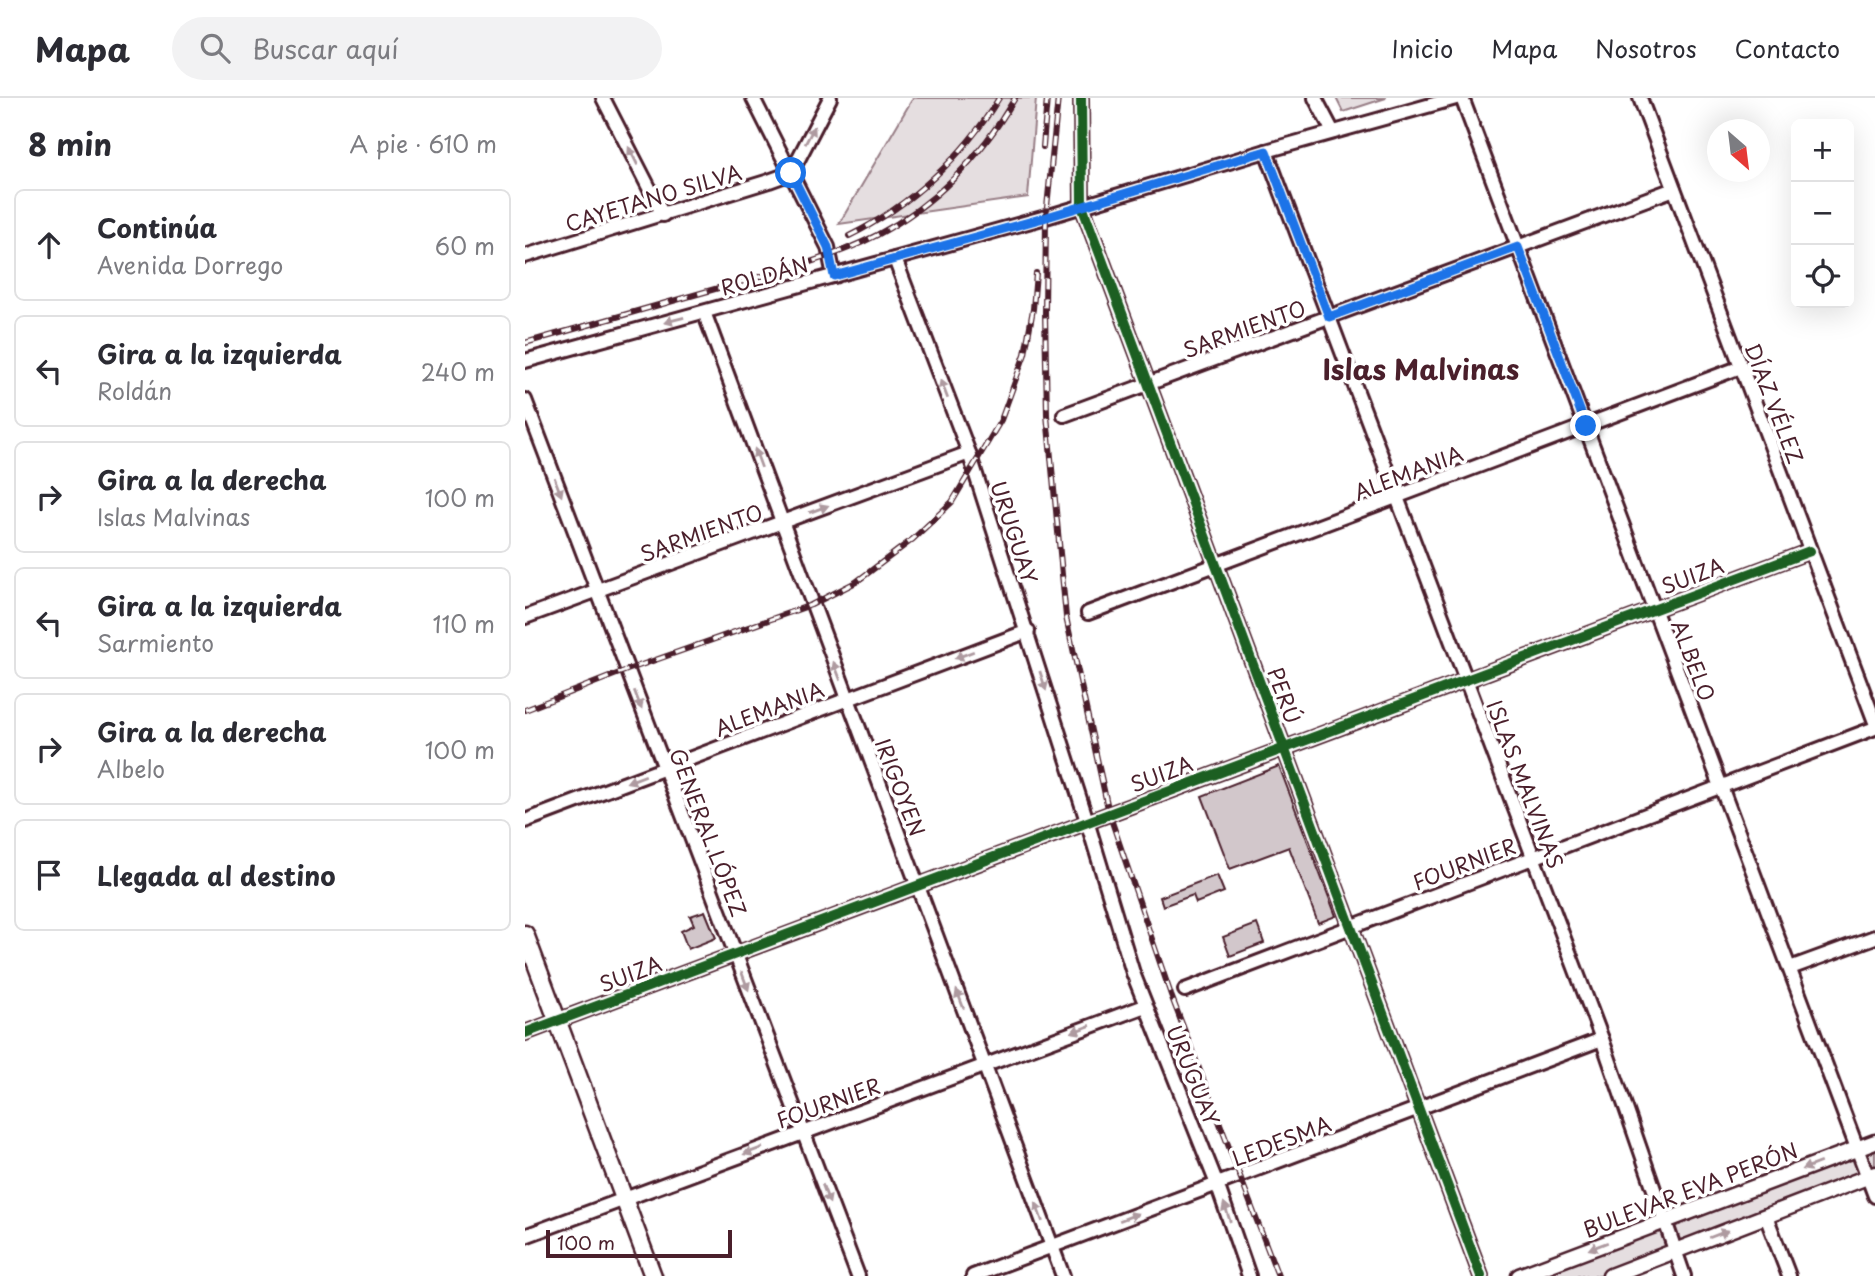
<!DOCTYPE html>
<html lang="es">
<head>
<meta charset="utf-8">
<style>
	body { margin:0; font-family:"Playpen Sans",sans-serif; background:#f2f2f3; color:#2b2b33 }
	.controls { position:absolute; right:21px; top:21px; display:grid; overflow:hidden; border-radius:10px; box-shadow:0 7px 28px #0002 }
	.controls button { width:63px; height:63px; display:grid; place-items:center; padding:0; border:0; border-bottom:2px solid #e1e1e2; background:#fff; color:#2b2b33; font:35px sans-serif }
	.compass { position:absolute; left:1182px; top:21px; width:63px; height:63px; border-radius:50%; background:#fff; box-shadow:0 7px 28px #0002; rotate:152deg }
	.scale { position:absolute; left:21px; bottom:18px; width:186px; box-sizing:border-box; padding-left:7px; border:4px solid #4a1f2b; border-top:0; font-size:19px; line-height:24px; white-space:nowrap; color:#4a1f2b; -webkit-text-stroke:5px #fff; paint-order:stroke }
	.stop { position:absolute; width:21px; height:21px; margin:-16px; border:5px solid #1a73e8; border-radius:50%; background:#fff }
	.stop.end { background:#1a73e8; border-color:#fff; box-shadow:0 2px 7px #0008 }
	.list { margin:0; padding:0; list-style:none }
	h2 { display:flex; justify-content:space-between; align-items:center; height:91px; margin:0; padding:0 28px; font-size:30px }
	h2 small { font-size:23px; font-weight:400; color:#7c7c81 }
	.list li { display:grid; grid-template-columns:46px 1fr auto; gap:21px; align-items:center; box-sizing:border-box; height:112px; margin:0 14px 14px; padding:0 14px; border:2px solid #e1e1e2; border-radius:10px }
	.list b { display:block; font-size:26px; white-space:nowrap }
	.list p { margin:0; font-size:23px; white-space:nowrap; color:#7c7c81 }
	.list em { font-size:23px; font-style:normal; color:#7c7c81 }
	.icon { flex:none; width:38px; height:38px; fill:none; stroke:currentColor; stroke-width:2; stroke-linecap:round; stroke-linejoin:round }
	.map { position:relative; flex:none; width:1350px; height:1178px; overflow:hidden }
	header { display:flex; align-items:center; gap:42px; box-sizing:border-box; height:98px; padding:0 35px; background:#fff; border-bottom:2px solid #e1e1e2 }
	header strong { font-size:33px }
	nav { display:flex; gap:38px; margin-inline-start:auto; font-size:24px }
	.search { width:490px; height:63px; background:#f2f2f3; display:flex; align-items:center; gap:18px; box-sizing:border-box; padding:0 24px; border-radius:38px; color:#7c7c81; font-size:26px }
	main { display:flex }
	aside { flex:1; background:#fff }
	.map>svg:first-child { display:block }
	.green { fill:#e5dee0; stroke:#987e86; stroke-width:2 }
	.building { fill:#d2c7cb; stroke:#4a1f2b; stroke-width:2 }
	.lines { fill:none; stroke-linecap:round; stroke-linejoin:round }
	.minor-casing { stroke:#4a1f2b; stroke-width:18 }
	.tertiary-casing { stroke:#4a1f2b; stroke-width:19 }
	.secondary-casing { stroke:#4a1f2b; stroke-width:21 }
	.minor { stroke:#fff; stroke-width:12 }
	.tertiary { stroke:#fff; stroke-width:14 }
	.secondary { stroke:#fff; stroke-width:16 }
	.rail-casing { stroke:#4a1f2b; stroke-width:6 }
	.rail { stroke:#fff; stroke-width:3.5; stroke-dasharray:10; stroke-linecap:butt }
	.cycleway-casing { stroke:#fff; stroke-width:15 }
	.cycleway { stroke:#1b5e20; stroke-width:10 }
	.oneway { fill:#ae9aa0 }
	.route { stroke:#1a73e8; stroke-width:9 }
	.labels { text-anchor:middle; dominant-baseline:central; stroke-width:7; stroke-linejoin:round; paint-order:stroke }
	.street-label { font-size:21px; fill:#4a1f2b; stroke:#fff }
	.district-label { font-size:28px; font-weight:bold; fill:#4a1f2b; stroke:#fff }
</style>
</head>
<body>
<header>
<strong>Mapa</strong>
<div class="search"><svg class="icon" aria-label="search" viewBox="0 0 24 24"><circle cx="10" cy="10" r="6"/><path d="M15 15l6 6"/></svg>Buscar aquí</div>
<nav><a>Inicio</a><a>Mapa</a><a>Nosotros</a><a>Contacto</a></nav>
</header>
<main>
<aside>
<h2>8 min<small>A pie · 610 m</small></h2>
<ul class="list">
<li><svg class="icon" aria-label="ahead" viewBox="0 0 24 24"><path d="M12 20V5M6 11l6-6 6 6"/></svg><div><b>Continúa</b><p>Avenida Dorrego</p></div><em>60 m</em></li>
<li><svg class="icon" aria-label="left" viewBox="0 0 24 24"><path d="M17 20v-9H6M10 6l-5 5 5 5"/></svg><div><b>Gira a la izquierda</b><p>Roldán</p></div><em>240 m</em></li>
<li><svg class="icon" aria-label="right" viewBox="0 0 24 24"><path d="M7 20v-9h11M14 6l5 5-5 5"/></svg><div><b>Gira a la derecha</b><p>Islas Malvinas</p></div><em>100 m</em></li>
<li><svg class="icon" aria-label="left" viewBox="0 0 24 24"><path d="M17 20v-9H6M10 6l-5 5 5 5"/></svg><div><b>Gira a la izquierda</b><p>Sarmiento</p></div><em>110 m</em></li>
<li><svg class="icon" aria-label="right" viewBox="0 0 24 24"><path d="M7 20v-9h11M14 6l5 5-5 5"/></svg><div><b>Gira a la derecha</b><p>Albelo</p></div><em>100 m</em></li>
<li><svg class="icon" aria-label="arrive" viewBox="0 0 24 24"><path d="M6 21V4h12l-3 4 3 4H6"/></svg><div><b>Llegada al destino</b></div></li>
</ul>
</aside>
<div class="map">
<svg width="1350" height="1178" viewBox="0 0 1350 1178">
	<rect width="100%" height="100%" fill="#fff"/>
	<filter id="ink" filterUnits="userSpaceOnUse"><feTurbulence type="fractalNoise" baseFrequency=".0143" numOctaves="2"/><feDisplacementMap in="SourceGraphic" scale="14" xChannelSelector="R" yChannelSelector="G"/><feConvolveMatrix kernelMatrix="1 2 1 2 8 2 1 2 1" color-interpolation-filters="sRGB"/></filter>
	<g filter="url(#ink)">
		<g class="green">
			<polygon points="388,0 511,0 503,99 314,126"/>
			<polygon points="811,0 861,0 818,14"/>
			<polygon points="1350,1044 1350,1076 1085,1178 994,1178"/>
		</g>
		<g class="building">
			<polygon points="754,668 811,818 793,825 764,749 705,771 677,698"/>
			<polygon points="692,777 699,794 671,805 668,797 638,808 635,799"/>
			<polygon points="180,813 191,840 163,851 156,833 169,827 165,818"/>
			<polygon points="732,826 739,845 705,858 698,839"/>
		</g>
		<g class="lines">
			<g class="minor-casing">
				<g id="minor">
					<polyline points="78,0 138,117"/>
					<polyline points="228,0 303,149 309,178"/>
					<polyline points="556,0 557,108 956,1178"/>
					<polyline points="790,0 808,34"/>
					<polyline points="937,0 1350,1098"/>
					<polyline points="1115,0 1350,624"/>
					<polyline points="741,53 1077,941 1159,1178"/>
					<polyline points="0,158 244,83 266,75 305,0"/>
					<polyline points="370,161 444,355 562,723 608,875 692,1086 724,1178"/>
					<polyline points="179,214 538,1178"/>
					<polyline points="0,263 521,119 741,53 931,0"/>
					<polyline points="0,302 333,1178"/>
					<polyline points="539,317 1149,91"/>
					<polyline points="563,515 1216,269"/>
					<polyline points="0,519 444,355"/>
					<polyline points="0,723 503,533"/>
					<polyline points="1265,870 1350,839"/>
					<polyline points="660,892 1350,630"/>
					<polyline points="0,935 1285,453"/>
					<polyline points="1241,1118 1264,1178"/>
					<polyline points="0,1138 620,908"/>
					<polyline points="448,1178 1077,941"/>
				</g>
			</g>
			<g class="tertiary-casing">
				<g id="tertiary">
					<polyline points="994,1178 1350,1044"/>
					<polyline points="1085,1178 1350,1076"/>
				</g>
			</g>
			<g class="secondary-casing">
				<polyline id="secondary" points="0,836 128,1178"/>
			</g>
			<use href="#minor" class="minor"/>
			<use href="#tertiary" class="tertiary"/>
			<use href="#secondary" class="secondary"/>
			<g class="rail-casing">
				<g id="rail">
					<polyline points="533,0 521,119 520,215 522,317 541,519 584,715 646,897 753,1178"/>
					<polyline points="518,49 522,0"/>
					<path d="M324 138C385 108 439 58 474 0"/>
					<path d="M0 245C63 227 127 209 190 191 243 176 302 163 352 137 411 106 457 57 490 0"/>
					<polyline points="0,612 102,572 286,507 331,484 388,441 427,404 476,322 500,256 508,211 511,175"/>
				</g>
			</g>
			<use href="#rail" class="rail"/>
			<g class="cycleway-casing">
				<g id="cycleway">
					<polyline points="556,0 557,108 956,1178"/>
					<polyline points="0,935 1285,453"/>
				</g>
			</g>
			<use href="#cycleway" class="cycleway"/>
		</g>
		<defs><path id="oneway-solid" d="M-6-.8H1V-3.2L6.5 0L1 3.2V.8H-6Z" transform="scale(1.75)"/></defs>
		<g class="oneway">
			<use href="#oneway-solid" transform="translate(285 37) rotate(-62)"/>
			<use href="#oneway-solid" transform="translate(108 58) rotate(-117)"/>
			<use href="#oneway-solid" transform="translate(149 222) rotate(165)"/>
			<use href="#oneway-solid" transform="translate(419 291) rotate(-111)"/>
			<use href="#oneway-solid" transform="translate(233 360) rotate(-110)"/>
			<use href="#oneway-solid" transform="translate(33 389) rotate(69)"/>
			<use href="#oneway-solid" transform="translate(294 411) rotate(-20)"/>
			<use href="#oneway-solid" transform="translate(439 557) rotate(159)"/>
			<use href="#oneway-solid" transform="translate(312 573) rotate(-111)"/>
			<use href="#oneway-solid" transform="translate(518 583) rotate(72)"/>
			<use href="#oneway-solid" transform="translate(113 602) rotate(69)"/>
			<use href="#oneway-solid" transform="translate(111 681) rotate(159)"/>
			<use href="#oneway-solid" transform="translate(220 883) rotate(69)"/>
			<use href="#oneway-solid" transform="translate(435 901) rotate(-111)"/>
			<use href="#oneway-solid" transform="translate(556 931) rotate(160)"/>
			<use href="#oneway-solid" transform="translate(228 1053) rotate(160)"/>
			<use href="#oneway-solid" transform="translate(1286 1068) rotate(159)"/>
			<use href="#oneway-solid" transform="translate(301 1096) rotate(69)"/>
			<use href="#oneway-solid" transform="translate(514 1114) rotate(-110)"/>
			<use href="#oneway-solid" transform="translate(702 1114) rotate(-109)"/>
			<use href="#oneway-solid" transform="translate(604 1119) rotate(-21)"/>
			<use href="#oneway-solid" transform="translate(1194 1136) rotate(-21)"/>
			<use href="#oneway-solid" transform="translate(1073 1148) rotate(159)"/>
		</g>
	</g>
	<g class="lines" filter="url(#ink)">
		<polyline class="route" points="266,75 303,149 309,178 522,119 741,53 804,219 993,149 1061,328"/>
	</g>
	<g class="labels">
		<g class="street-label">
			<text transform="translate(128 99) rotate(-17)">CAYETANO SILVA</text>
			<text transform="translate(239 177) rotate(-16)">ROLDÁN</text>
			<text transform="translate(719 230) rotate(-20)">SARMIENTO</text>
			<text transform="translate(1250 305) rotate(69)">DÍAZ VÉLEZ</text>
			<text transform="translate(883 374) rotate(-21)">ALEMANIA</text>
			<text transform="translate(176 434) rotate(-20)">SARMIENTO</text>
			<text transform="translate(490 434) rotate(72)">URUGUAY</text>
			<text transform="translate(1167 477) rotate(-21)">SUIZA</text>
			<text transform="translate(1169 562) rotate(69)">ALBELO</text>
			<text transform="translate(760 597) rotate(70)">PERÚ</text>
			<text transform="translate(244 610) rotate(-21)">ALEMANIA</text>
			<text transform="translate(636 675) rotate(-21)">SUIZA</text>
			<text transform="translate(1001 686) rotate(69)">ISLAS MALVINAS</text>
			<text transform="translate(376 689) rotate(69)">IRIGOYEN</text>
			<text transform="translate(184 734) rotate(69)">GENERAL LÓPEZ</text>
			<text transform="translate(939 765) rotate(-21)">FOURNIER</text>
			<text transform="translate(105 875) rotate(-21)">SUIZA</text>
			<text transform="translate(669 977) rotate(68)">URUGUAY</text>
			<text transform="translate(303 1004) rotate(-20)">FOURNIER</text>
			<text transform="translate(756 1042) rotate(-21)">LEDESMA</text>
			<text transform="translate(1165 1091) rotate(-21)">BULEVAR EVA PERÓN</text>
		</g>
		<g class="district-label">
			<text x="896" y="270">Islas Malvinas</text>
		</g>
	</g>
</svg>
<div class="controls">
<button>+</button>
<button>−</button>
<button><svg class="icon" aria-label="locate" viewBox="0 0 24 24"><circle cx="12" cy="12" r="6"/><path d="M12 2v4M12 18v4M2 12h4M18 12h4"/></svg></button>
</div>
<svg class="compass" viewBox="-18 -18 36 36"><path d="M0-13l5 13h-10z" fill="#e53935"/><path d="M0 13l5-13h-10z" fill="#7c7c81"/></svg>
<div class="scale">100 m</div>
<div class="stop" style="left:266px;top:75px"></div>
<div class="stop end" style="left:1061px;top:328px"></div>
</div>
</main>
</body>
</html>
